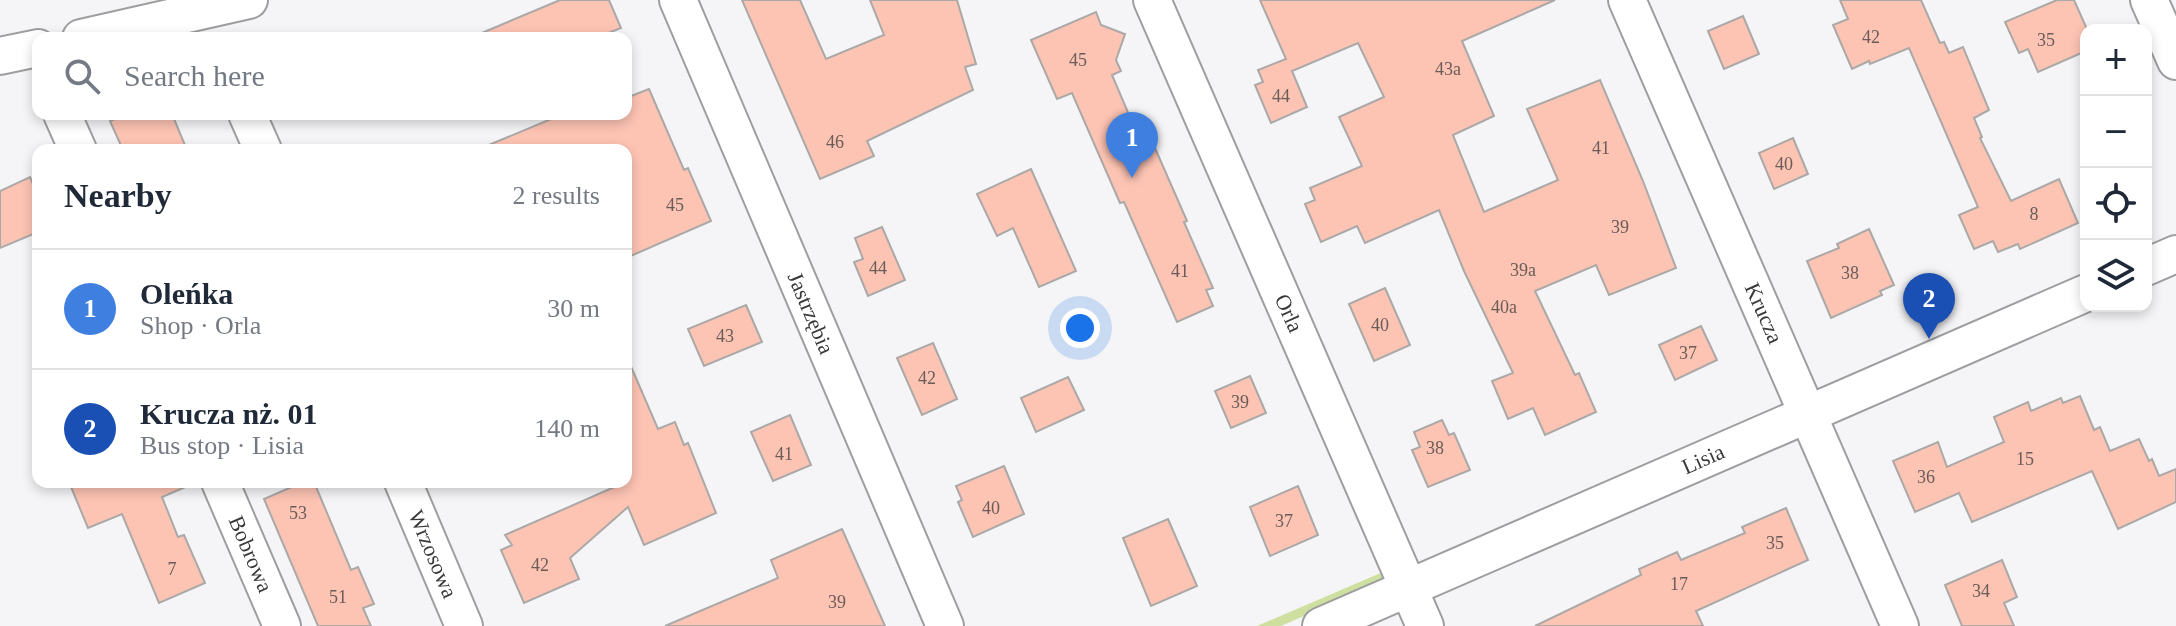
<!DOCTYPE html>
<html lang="en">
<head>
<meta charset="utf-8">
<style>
	body { margin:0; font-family:Georgia,serif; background:#f6f6f7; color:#1f2937 }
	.controls { position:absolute; right:24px; top:24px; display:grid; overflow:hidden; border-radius:16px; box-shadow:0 4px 12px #0003 }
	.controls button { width:72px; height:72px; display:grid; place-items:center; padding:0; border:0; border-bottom:2px solid #e0e1e3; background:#fff; color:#1f2937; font:40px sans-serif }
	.you { position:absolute; left:1080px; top:328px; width:28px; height:28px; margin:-20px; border:6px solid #fff; border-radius:50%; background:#1a73e8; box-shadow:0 0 0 12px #1a73e833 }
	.badge { display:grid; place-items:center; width:52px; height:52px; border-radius:50%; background:#975a1e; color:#fff; font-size:26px; font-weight:700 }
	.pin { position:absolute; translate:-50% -66px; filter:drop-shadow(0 2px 4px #0008) }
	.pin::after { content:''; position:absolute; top:42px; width:28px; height:24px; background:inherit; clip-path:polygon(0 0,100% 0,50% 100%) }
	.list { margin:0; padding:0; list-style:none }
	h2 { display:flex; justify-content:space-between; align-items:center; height:104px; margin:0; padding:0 32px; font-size:34px }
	h2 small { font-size:26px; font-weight:400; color:#747a83 }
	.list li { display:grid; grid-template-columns:52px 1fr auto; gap:24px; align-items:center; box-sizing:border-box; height:120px; padding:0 32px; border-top:2px solid #e0e1e3 }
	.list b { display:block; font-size:30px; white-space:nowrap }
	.list p { margin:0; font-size:26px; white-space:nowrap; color:#747a83 }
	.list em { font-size:26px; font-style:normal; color:#747a83 }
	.icon { flex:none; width:44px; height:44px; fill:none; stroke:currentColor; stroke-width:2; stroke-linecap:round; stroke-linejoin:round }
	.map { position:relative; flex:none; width:2176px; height:626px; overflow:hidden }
	.search { position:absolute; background:#fff; box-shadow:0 4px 12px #0003; left:32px; top:32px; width:600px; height:88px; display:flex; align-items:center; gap:20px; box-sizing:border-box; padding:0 28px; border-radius:16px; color:#747a83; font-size:30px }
	.panel { position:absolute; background:#fff; box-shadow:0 4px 12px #0003; left:32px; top:144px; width:600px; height:344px; border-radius:16px }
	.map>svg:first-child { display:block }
	.green { fill:#cedf9f }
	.building { fill:#fdc3b3; stroke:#aba9a8; stroke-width:2 }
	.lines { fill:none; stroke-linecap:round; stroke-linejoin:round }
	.minor-casing { stroke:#9e9ea0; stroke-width:40 }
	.minor { stroke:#fff; stroke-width:36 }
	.labels { text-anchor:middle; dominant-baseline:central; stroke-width:6; stroke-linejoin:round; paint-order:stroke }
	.number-label { font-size:18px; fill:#6a5c58 }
	.street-label { font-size:22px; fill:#39393a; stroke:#fff }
</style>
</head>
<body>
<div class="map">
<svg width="2176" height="626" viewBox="0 0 2176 626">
	<rect width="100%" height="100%" fill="#f5f5f7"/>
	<polygon class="green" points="1383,572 1384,578 1380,583 1281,626 1257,626"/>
	<g class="building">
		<polygon points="560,0 609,0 621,28 596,38 470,38"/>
		<polygon points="742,0 800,0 826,59 884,35 870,0 957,0 976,64 965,67 973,90 867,141 874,156 820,179"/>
		<polygon points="1260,0 1555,0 1462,41 1494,116 1453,135 1484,212 1558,180 1527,109 1600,80 1643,181 1676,268 1609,295 1596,265 1535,291 1575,375 1579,373 1596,412 1545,435 1533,408 1508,419 1492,381 1513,373 1464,271 1439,210 1365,243 1357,226 1321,242 1305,204 1315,200 1310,188 1362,166 1339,117 1384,97 1358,43 1292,71 1307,107 1271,123 1255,85 1263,82 1258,70 1286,59"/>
		<polygon points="1840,0 1921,0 1940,43 1944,42 1949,53 1963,47 1989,110 1974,118 1982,137 1980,138 2011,201 2059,179 2078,223 2020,249 2018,244 1998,252 1993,241 1974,249 1959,215 1978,207 1909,48 1870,64 1869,61 1852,69 1833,25 1848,19"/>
		<polygon points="2057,0 2074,0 2086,27 2086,51 2038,72 2028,49 2019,53 2005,22"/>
		<polygon points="1096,12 1101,25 1125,34 1116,60 1121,71 1112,75 1138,136 1148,132 1187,221 1184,222 1213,288 1206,290 1213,306 1177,322 1124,202 1120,203 1072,93 1057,99 1031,40"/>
		<polygon points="1743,16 1759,54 1724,69 1708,31"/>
		<polygon points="649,89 684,170 688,168 711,221 626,258 626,150 477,150 563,114 626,114 626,98"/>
		<polygon points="128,114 172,114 187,150 123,150 110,121"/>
		<polygon points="1793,138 1808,174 1774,189 1759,153"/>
		<polygon points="1031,169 1076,271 1039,287 1013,228 997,236 977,194"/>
		<polygon points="30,177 38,196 38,232 0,248 0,191"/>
		<polygon points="882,227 905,280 868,296 854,262 863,259 855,238"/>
		<polygon points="1869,229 1894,285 1880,291 1882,295 1831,318 1807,261 1839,248 1837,244"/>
		<polygon points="1385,288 1410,345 1374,361 1349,304"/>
		<polygon points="746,305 762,342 704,366 688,329"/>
		<polygon points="1701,326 1717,360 1675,380 1659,345"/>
		<polygon points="933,343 957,399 922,415 897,358"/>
		<polygon points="626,355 658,429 675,422 684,445 688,443 716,513 644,545 628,507 570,558 579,579 524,603 501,550 512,545 505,535 619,485 617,482 626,482"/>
		<polygon points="1250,376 1266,413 1231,428 1215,391"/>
		<polygon points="1068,377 1084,410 1036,432 1021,398"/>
		<polygon points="2080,396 2094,430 2100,427 2110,451 2139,439 2149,461 2152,459 2159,476 2176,469 2176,502 2118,529 2092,471 1972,522 1959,493 1915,512 1893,461 1938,442 1947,467 2004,442 1994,417 2028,402 2031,411 2061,398 2063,403"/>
		<polygon points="790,415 811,465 773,481 751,432"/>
		<polygon points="1442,420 1449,435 1454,433 1470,470 1428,487 1412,450 1420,447 1414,432"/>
		<polygon points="1004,466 1024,514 973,537 958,502 962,500 956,486"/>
		<polygon points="69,482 197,482 162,497 178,537 184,535 205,583 159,603 122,514 88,528"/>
		<polygon points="303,482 314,482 351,570 358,567 374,604 363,608 371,626 318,626 264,499"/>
		<polygon points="1298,486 1318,535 1270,556 1250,507"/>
		<polygon points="1786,508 1808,560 1696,611 1703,626 1535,626 1641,575 1639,569 1677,552 1681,560 1745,533 1742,527"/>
		<polygon points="1168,519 1197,586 1151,606 1123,538"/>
		<polygon points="842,529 885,626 665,626 778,578 771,560"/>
		<polygon points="2002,560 2017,597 2004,603 2014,626 1962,626 1945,585"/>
	</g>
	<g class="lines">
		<g class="minor-casing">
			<g id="minor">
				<polyline points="678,0 945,626"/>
				<polyline points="1152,0 1425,626"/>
				<polyline points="1627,0 1900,626"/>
				<polyline points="2149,0 2176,61"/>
				<polyline points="81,38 249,0"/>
				<polyline points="0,56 38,48"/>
				<polyline points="62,114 78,150"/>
				<polyline points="247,114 263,150"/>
				<polyline points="2146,267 2176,254"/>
				<polyline points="220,482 282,626"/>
				<polyline points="403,482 464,626"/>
				<polyline points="1321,626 2086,293"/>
			</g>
		</g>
		<use href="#minor" class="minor"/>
	</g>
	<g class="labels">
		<g class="number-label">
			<text x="1871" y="37">42</text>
			<text x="2046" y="40">35</text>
			<text x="1078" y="60">45</text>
			<text x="1448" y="69">43a</text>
			<text x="1281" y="96">44</text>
			<text x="835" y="142">46</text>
			<text x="1601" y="148">41</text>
			<text x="1784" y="164">40</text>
			<text x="675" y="205">45</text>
			<text x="2034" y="214">8</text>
			<text x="1620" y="227">39</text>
			<text x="878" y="268">44</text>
			<text x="1523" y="270">39a</text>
			<text x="1180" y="271">41</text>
			<text x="1850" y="273">38</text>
			<text x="1504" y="307">40a</text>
			<text x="1380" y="325">40</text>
			<text x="725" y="336">43</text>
			<text x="1688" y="353">37</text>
			<text x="927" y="378">42</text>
			<text x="1240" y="402">39</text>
			<text x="1435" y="448">38</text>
			<text x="784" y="454">41</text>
			<text x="2025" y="459">15</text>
			<text x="1926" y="477">36</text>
			<text x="991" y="508">40</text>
			<text x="298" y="513">53</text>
			<text x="1284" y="521">37</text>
			<text x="1775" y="543">35</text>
			<text x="540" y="565">42</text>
			<text x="172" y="569">7</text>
			<text x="1679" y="584">17</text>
			<text x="1981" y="591">34</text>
			<text x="338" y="597">51</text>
			<text x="837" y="602">39</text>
		</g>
		<g class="street-label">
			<text transform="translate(811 313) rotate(67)">Jastrzębia</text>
			<text transform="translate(1289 313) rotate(66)">Orla</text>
			<text transform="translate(1764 313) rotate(66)">Krucza</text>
			<text transform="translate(1703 459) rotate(-24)">Lisia</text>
			<text transform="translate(251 554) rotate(67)">Bobrowa</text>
			<text transform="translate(433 554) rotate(67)">Wrzosowa</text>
		</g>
	</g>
</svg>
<div class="controls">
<button>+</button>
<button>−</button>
<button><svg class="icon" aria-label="locate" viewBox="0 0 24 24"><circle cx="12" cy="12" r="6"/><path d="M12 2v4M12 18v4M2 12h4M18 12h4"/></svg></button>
<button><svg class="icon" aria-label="layers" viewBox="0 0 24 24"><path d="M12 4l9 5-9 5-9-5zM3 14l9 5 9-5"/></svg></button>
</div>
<div class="you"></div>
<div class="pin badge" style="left:1132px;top:178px;background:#3f7fe0">1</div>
<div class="pin badge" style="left:1929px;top:339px;background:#1a4fb4">2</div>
<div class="search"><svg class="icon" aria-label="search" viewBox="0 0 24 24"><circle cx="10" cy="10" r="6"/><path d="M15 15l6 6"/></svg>Search here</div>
<section class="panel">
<h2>Nearby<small>2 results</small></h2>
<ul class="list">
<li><span class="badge" style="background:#3f7fe0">1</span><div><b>Oleńka</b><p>Shop · Orla</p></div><em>30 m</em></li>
<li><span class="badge" style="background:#1a4fb4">2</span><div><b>Krucza nż. 01</b><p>Bus stop · Lisia</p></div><em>140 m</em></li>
</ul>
</section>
</div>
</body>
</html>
